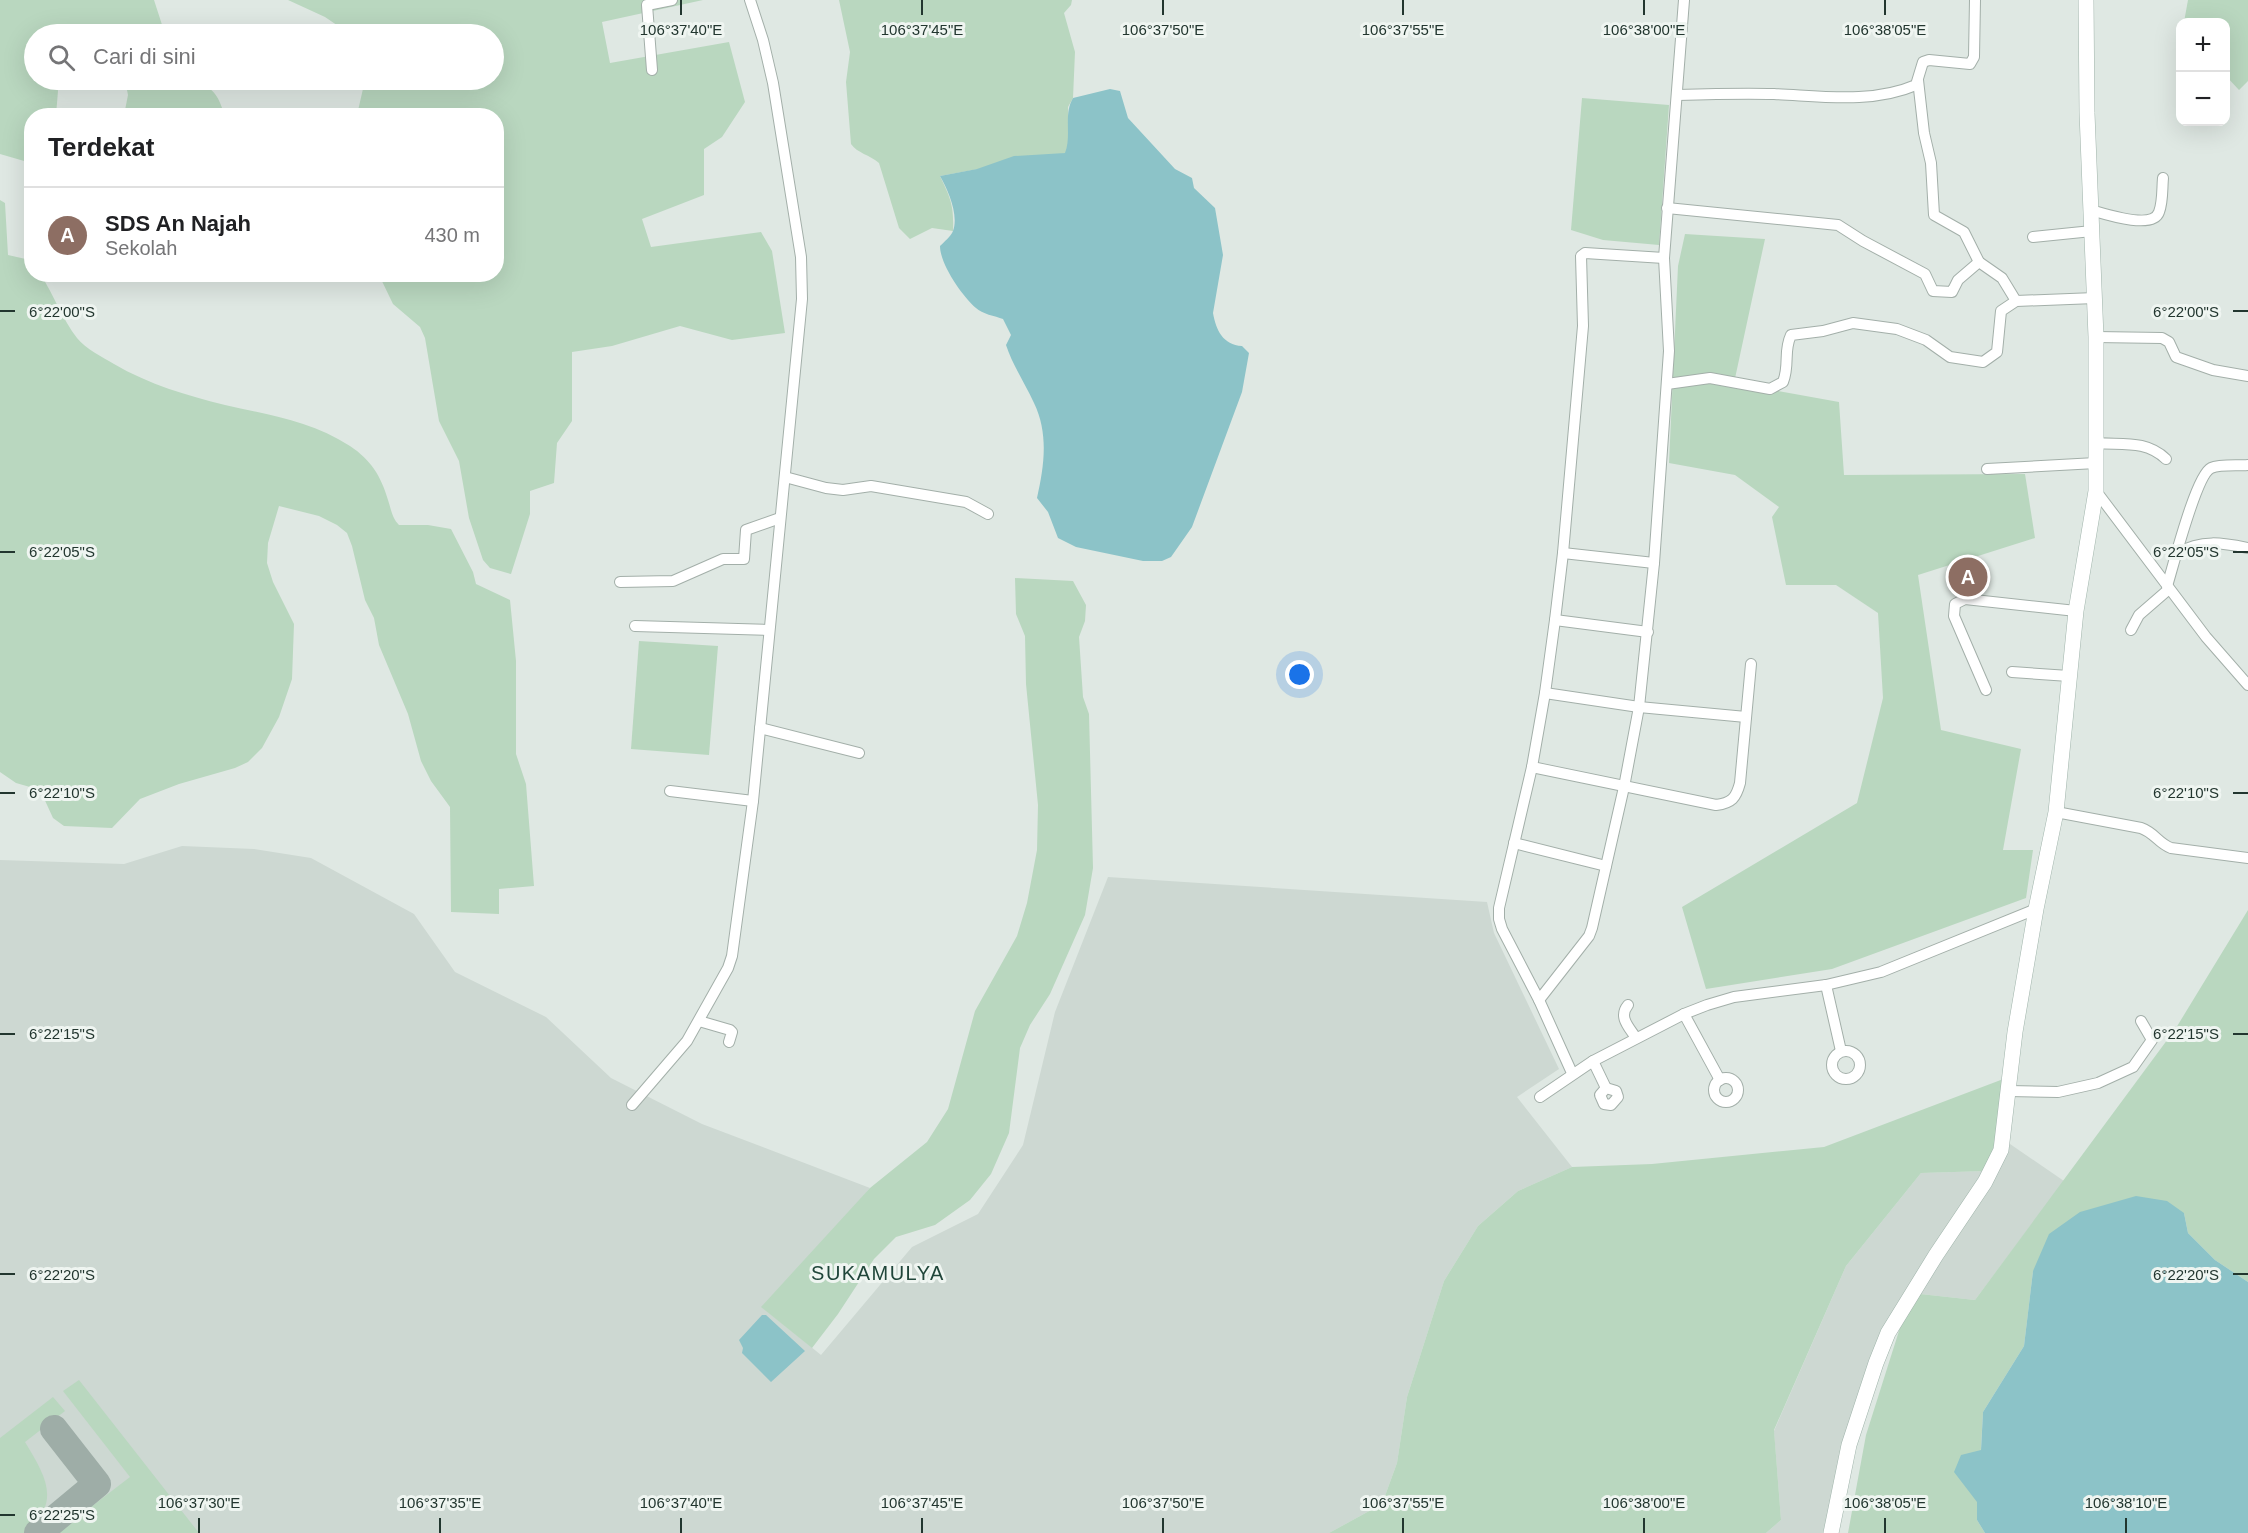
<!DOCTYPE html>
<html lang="id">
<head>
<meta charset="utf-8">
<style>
	body { margin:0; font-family:Arial,sans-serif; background:#f6f6f6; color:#202124 }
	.controls { position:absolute; right:18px; top:18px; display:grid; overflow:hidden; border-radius:12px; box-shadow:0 6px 24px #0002 }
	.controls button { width:54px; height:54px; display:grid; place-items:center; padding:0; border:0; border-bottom:2px solid #e0e0e0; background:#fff; color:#202124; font:30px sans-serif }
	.you { position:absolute; left:1300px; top:675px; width:21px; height:21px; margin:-15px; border:4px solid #fff; border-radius:50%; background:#1a73e8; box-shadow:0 0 0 9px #1a73e833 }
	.badge { display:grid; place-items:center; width:39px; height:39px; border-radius:50%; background:#774940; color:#fff; font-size:20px; font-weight:700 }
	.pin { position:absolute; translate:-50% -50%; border:3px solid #fff; box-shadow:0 2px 6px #0006 }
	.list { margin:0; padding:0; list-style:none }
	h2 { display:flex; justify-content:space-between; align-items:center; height:78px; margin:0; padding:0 24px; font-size:26px }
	h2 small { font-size:20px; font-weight:400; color:#757577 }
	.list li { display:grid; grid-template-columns:39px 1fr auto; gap:18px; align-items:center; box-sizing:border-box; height:96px; padding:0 24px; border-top:2px solid #e0e0e0 }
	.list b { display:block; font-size:22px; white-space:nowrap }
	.list p { margin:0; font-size:20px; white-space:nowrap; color:#757577 }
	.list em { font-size:20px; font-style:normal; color:#757577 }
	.icon { flex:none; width:33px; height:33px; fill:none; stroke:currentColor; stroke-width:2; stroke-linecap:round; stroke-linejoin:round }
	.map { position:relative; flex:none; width:2248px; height:1533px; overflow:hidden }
	.search { position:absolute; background:#fff; box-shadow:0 6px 24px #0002; left:24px; top:24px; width:480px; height:66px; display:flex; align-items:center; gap:15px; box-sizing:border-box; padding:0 21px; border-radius:33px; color:#757577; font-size:22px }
	.panel { position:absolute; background:#fff; box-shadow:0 6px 24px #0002; left:24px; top:108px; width:480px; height:174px; border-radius:24px }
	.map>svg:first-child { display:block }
	.built { fill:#cdd8d2 }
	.green { fill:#b9d7bf }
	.water { fill:#8cc3c8 }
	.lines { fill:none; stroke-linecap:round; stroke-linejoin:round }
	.taxiway { stroke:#9eada7; stroke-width:28 }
	.street-casing { stroke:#a3afa9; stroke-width:12 }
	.secondary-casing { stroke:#9fb3aa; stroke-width:16 }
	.street { stroke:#fff; stroke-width:10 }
	.secondary { stroke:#fff; stroke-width:15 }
	.ticks { fill:none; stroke:#22362f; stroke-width:2 }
	.labels { text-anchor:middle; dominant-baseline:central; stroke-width:6; stroke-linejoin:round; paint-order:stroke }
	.quarter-label { font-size:20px; letter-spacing:1.5px; fill:#20463a; stroke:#eff5f1 }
	.ticks-label { font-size:15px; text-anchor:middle; fill:#22362f; stroke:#eff5f1; stroke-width:6; stroke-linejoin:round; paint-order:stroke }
</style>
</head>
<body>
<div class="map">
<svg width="2248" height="1533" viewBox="0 0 2248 1533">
	<rect width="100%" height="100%" fill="#dfe8e3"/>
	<g class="built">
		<polygon points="182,846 254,849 311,858 414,914 455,972 546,1017 611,1078 702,1124 870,1188 832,1234 762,1307 821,1355 912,1247 978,1214 1023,1145 1055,1012 1108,877 1487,902 1494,933 1559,1069 1517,1097 1572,1167 1518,1191 1478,1226 1444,1281 1407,1397 1397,1463 1382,1504 1329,1533 0,1533 0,860 124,864"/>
		<polygon points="2010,1144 2064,1181 1975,1300 1911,1293 1849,1432 1828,1533 1766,1533 1781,1520 1774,1431 1846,1266 1921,1173 1986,1171"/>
	</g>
	<g class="green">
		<polygon points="0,0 154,0 165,34 34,34 34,80 56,80 58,91 56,115 32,116 31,163 0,154"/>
		<polygon points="288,0 703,0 602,22 610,63 729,42 745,102 722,137 704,149 704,195 642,219 651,247 761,232 772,251 785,333 732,340 680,326 612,346 572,352 572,421 557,443 554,483 530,491 530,514 511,574 490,568 483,560 469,518 459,461 439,421 425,338 420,327 393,304 379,275 496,274 496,116 357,115 365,80 494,80 494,34 350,34 325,17"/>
		<path d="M839 0H1072L1071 5 1064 13 1075 52 1073 98 1068 107 1069 144 1066 153 940 176C951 199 954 206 953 231L932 228 910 239 899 228 879 163C870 155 857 153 851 144L846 82 850 52Z"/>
		<polygon points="2188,0 2248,0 2248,81 2239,90 2226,76 2226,22 2184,22"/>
		<path d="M125 80C148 79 201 73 215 94 220 100 222 109 225 115H124L128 95Z"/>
		<polygon points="1582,98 1669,105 1659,245 1603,240 1571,230"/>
		<path d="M0 200 5 203 8 255 30 260 32 274 41 275C53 294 63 320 77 338 86 349 102 357 114 364 148 384 188 396 225 405 269 415 311 421 350 446 371 460 381 476 388 500 391 509 392 518 399 525H428L451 529 473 572 476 584 510 600 516 661V754L526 784 534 886 499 889V914L451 912 450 807 431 781 421 761 408 714 379 645 374 618 365 600 352 546 347 533 337 525 319 516 279 506 268 543 267 563 273 582 294 624 292 679 279 717 262 748 248 762 235 768 179 784 140 799 112 828 64 826 53 818 42 794 30 787 16 783 0 772Z"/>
		<polygon points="1685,234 1765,239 1734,383 1839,402 1844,475 2025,474 2035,538 1918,575 1941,730 2021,749 2003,850 2033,850 2026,898 1832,969 1706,989 1682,907 1857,803 1883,698 1878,613 1836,585 1786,585 1772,517 1779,507 1735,475 1669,463 1678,266"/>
		<polygon points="1015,578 1073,581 1086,605 1085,621 1079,637 1083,697 1089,714 1093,868 1085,915 1050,994 1030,1025 1020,1048 1009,1133 991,1174 970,1200 935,1225 896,1237 874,1259 838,1314 812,1348 761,1307 870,1188 927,1142 948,1109 975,1011 1017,936 1027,903 1037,850 1038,805 1026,684 1025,636 1016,614"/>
		<polygon points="639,641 718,646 709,755 631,749"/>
		<polygon points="2248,910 2248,1282 2215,1260 2188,1233 2184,1213 2033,1271 2024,1346 1983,1412 1977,1520 1985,1533 1848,1533 1866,1435 1911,1293 1975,1300 2176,1028"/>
		<polygon points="2006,1078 2000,1122 1987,1171 1921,1173 1846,1266 1774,1430 1781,1520 1766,1533 1329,1533 1382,1504 1397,1463 1407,1397 1444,1281 1478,1226 1518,1191 1572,1167 1652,1164 1824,1147"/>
		<polygon points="79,1380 199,1533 57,1533 130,1477 63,1391"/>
		<path d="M53 1397 65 1411 25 1442C46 1477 62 1502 25 1533H0V1438Z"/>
	</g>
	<g class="water">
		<path d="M1110 89 1120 91 1128 118 1175 169 1192 178 1194 188 1215 208 1223 255 1213 313C1216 330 1223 345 1242 346L1249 353 1242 392 1192 527 1171 557 1162 561H1143L1076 547 1058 538 1048 512 1037 498C1044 467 1049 434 1034 403 1025 383 1013 366 1006 345L1011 335 1003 319C995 316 982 314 976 308 962 296 940 264 940 246 944 242 951 236 953 231 959 215 948 190 940 176L977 169 1014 156 1065 153C1072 135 1063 115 1073 98Z"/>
		<polygon points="2136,1196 2167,1201 2184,1213 2188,1233 2215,1260 2248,1282 2248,1533 1985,1533 1977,1520 1977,1502 1954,1472 1961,1455 1981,1450 1983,1412 2024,1346 2033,1271 2049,1234 2080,1212"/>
		<polygon points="762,1315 766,1315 805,1351 771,1382 742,1353 743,1348 739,1340"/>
	</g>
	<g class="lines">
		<polyline class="taxiway" points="38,1533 97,1484 54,1429"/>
		<g class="street-casing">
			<g id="street">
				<polyline points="652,70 647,5 672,0"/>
				<polyline points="1918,80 1924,133 1931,163 1934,215 1964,232 1979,262 2002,278 2016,301"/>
				<path d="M1677 95C1709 94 1742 93 1774 94 1821 96 1872 104 1916 85L1923 62 1929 60 1970 64 1974 57 1975 0"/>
				<polyline points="1667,208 1838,225 1863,241 1925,274 1933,291 1952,292 1958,280 1979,262"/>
				<path d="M2091 210C2105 214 2153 230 2159 212 2163 202 2162 188 2163 178"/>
				<polyline points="2033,237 2092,231"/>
				<polyline points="2096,337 2162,338 2169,342 2176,357 2213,370 2248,376"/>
				<path d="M1667 384 1710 378 1770 389 1783 382C1790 364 1783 352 1791 335L1823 331 1853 323 1897 329 1926 340 1950 357 1983 362 1997 352 2001 311 2016 301 2095 298"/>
				<path d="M2097 443C2123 445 2146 440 2166 459"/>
				<polyline points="1987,469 2096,463"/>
				<polyline points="785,477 826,488 843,490 871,486 966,502 988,514"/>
				<polyline points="2096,491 2206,637 2248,685"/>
				<polyline points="1563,553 1654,563"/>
				<path d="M2178 553C2201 539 2223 543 2248 548"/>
				<polyline points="620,582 673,581 723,559 744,559 746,530 780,518"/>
				<path d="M2167 586C2173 567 2196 475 2211 468 2220 464 2237 466 2248 465"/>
				<polyline points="1555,620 1648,632"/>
				<polyline points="635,626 769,630"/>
				<polyline points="2131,630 2139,615 2169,589"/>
				<polyline points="2012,672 2069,676"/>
				<polyline points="1986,690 1954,616 1955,604 1965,599 2076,611"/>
				<polyline points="1545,693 1639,707 1746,717"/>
				<polyline points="760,728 859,753"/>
				<path d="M1532 767 1716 805C1732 803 1736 798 1740 783L1751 664"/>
				<polyline points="670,791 753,801"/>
				<path d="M2056 812 2141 828C2155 833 2158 843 2171 848L2248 858"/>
				<polyline points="1514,843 1606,866"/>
				<polyline points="1826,985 1841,1051"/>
				<polyline points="1539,1000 1589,936 1592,928 1624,787 1639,707 1654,563 1669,351 1664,258 1684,0"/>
				<path d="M1628 1005C1618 1017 1629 1027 1636 1038"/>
				<polyline points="1684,1014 1720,1080"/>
				<polyline points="699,1021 730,1030 732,1032 729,1042"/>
				<circle cx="1846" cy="1065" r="14"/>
				<polyline points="1593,1061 1606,1088"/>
				<polyline points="1572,1073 1539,1000 1502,929 1499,919 1499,908 1532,767 1545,693 1555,620 1563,553 1583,326 1581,256 1585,253 1664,258"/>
				<circle cx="1726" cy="1090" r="12"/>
				<polygon points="1606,1088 1616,1091 1618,1097 1611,1105 1604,1104 1600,1095"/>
				<polyline points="2009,1091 2058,1092 2098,1083 2133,1067 2152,1040 2141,1021"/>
				<polyline points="1540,1097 1593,1061 1684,1014 1707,1005 1734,997 1826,985 1881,972 2036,909"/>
				<polyline points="632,1105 687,1041 728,968 732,956 753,801 802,299 801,257 773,83 763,40 750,0"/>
			</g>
		</g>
		<g class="secondary-casing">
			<polyline id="secondary" points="1831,1533 1849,1445 1876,1363 1888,1333 1936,1255 1985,1182 2001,1150 2015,1032 2036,909 2056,812 2076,611 2096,491 2096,337 2087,113 2086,0"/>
		</g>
		<use href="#street" class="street"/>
		<use href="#secondary" class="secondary"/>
	</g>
	<path class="ticks" d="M681 0V15M922 0V15M1163 0V15M1403 0V15M1644 0V15M1885 0V15M0 311H15M2233 311H2248M0 552H15M2233 552H2248M0 793H15M2233 793H2248M0 1034H15M2233 1034H2248M0 1274H15M2233 1274H2248M0 1515H15M199 1518V1533M440 1518V1533M681 1518V1533M922 1518V1533M1163 1518V1533M1403 1518V1533M1644 1518V1533M1885 1518V1533M2126 1518V1533"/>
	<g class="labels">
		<g class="quarter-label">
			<text x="878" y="1273">SUKAMULYA</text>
		</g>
	</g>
	<g class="ticks-label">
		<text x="681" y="35">106°37'40"E</text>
		<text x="922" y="35">106°37'45"E</text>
		<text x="1163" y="35">106°37'50"E</text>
		<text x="1403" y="35">106°37'55"E</text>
		<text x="1644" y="35">106°38'00"E</text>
		<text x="1885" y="35">106°38'05"E</text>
		<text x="62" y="317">6°22'00"S</text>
		<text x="2186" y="317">6°22'00"S</text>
		<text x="62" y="557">6°22'05"S</text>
		<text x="2186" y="557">6°22'05"S</text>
		<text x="62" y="798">6°22'10"S</text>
		<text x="2186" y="798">6°22'10"S</text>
		<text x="62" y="1039">6°22'15"S</text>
		<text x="2186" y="1039">6°22'15"S</text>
		<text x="62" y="1280">6°22'20"S</text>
		<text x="2186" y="1280">6°22'20"S</text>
		<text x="199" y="1508">106°37'30"E</text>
		<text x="440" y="1508">106°37'35"E</text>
		<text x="681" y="1508">106°37'40"E</text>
		<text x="922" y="1508">106°37'45"E</text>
		<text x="1163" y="1508">106°37'50"E</text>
		<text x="1403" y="1508">106°37'55"E</text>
		<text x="1644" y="1508">106°38'00"E</text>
		<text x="1885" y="1508">106°38'05"E</text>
		<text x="2126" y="1508">106°38'10"E</text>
		<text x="62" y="1520">6°22'25"S</text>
	</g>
</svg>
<div class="controls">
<button>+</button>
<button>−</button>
</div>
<div class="you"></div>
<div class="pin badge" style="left:1968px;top:577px;background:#8d6e63">A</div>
<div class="search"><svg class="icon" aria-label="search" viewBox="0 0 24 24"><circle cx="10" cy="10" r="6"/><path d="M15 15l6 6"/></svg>Cari di sini</div>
<section class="panel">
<h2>Terdekat<small></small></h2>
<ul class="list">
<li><span class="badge" style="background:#8d6e63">A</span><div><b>SDS An Najah</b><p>Sekolah</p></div><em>430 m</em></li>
</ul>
</section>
</div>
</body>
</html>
